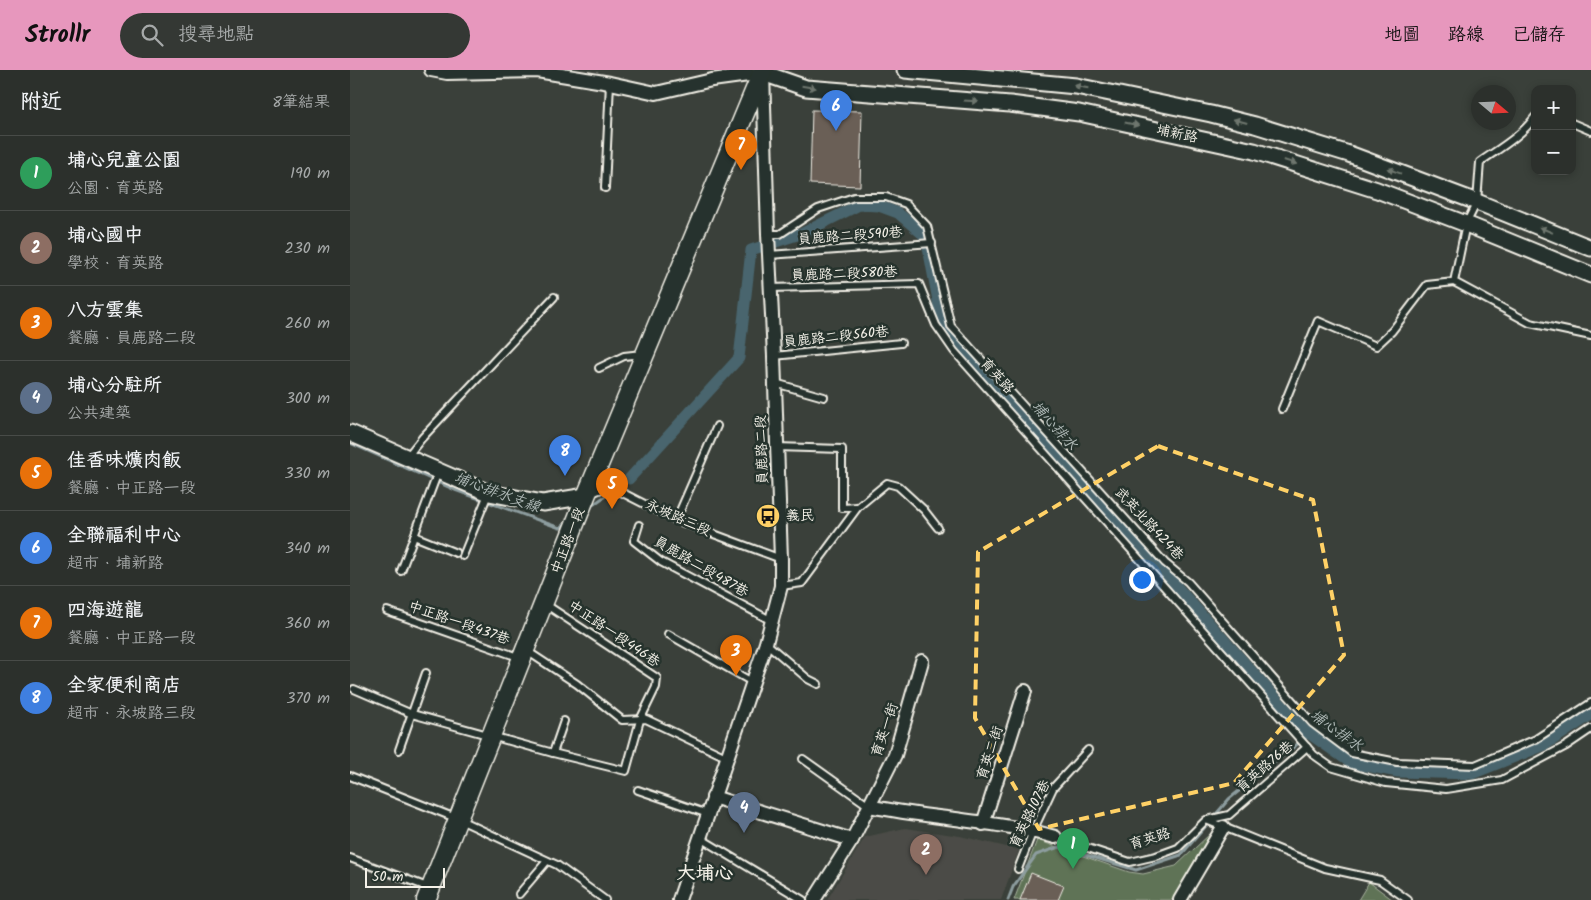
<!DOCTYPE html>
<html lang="zh-TW">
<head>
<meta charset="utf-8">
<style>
	body { margin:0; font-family:Kalam,"LXGW WenKai TC",sans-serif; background:#343834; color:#f1f3f6 }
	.controls { position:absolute; right:15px; top:15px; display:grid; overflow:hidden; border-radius:10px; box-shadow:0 2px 8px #0003 }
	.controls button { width:45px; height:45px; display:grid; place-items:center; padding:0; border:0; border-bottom:1px solid #484b48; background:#2c302c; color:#f1f3f6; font:25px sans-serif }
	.compass { position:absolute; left:1121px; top:15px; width:45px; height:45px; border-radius:50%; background:#2c302c; box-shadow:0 2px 8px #0003; rotate:109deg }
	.scale { position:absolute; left:15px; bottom:12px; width:80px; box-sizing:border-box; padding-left:5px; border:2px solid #f4f1e8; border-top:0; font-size:14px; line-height:18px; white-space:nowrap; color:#f4f1e8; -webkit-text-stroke:4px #26332d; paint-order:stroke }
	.you { position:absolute; left:791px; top:509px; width:18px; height:18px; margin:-12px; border:4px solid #fff; border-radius:50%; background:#1a73e8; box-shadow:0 0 0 8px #1a73e833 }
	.badge { display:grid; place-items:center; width:32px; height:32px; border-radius:50%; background:#e797bd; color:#fff; font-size:16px; font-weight:700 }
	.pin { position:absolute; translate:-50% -41px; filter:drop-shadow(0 1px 2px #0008) }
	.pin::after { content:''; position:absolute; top:26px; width:18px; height:15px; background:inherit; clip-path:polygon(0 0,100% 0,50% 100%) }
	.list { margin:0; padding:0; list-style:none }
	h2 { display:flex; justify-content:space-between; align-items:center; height:65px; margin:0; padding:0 20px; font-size:21px }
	h2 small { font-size:16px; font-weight:400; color:#a6a9a9 }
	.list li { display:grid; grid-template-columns:32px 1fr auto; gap:15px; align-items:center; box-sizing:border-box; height:75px; padding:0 20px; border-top:1px solid #484b48 }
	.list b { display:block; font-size:19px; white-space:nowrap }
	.list p { margin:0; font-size:16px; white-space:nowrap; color:#a6a9a9 }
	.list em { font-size:16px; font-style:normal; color:#a6a9a9 }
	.icon { flex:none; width:28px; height:28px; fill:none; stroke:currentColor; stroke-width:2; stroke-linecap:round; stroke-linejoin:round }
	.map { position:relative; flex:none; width:1241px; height:830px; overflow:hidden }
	header { display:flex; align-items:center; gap:30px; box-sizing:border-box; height:70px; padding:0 25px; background:#e797bd; color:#111 }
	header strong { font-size:24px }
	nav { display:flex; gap:28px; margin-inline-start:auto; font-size:18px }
	.search { width:350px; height:45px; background:#343834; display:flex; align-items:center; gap:12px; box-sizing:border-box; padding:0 18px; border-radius:28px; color:#a6a9a9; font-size:19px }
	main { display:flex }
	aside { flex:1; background:#2c302c }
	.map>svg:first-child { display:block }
	.built { fill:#4b4c46 }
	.green { fill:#5e7356; stroke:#a9b29f }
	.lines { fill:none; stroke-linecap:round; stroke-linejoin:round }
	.stream { stroke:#8d9d9f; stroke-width:3 }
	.canal { stroke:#48656e; stroke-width:11 }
	.building { fill:#6a5e57; stroke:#f4f1e8 }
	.service-casing { stroke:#f4f1e8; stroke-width:10 }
	.minor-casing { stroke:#f4f1e8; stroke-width:16 }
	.tertiary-casing { stroke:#f4f1e8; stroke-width:19 }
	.secondary-casing { stroke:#f4f1e8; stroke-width:21 }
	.service { stroke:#26332d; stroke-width:6 }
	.minor { stroke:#26332d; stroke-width:12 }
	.tertiary { stroke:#26332d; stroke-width:15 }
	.secondary { stroke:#26332d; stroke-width:18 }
	.oneway { fill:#6e766e }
	.marked { fill:none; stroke:#ffd166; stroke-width:4; stroke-dasharray:10 6; stroke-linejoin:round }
	.labels { text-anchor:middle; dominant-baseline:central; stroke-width:5; stroke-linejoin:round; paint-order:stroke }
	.street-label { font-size:14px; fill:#f4f1e8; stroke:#26332d }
	.poi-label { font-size:14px; fill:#f4f1e8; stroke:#26332d; text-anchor:start }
	.water-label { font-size:15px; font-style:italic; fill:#afb9b7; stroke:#26332d }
	.district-label { font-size:19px; font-weight:bold; fill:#f4f1e8; stroke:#26332d }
</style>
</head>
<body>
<header>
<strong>Strollr</strong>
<div class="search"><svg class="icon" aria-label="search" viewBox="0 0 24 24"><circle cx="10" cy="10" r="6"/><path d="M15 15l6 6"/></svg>搜尋地點</div>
<nav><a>地圖</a><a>路線</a><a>已儲存</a></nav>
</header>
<main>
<aside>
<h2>附近<small>8筆結果</small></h2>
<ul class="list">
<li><span class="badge" style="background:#2e9e5b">1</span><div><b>埔心兒童公園</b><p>公園 · 育英路</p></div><em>190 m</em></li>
<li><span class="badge" style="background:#8d6e63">2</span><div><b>埔心國中</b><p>學校 · 育英路</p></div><em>230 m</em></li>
<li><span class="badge" style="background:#e8710a">3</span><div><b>八方雲集</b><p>餐廳 · 員鹿路二段</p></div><em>260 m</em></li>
<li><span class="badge" style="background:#5c6f8a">4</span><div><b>埔心分駐所</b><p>公共建築</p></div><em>300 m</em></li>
<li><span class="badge" style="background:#e8710a">5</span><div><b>佳香味爌肉飯</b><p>餐廳 · 中正路一段</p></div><em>330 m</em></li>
<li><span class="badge" style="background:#3f7fe0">6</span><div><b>全聯福利中心</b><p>超市 · 埔新路</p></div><em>340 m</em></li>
<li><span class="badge" style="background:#e8710a">7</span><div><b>四海遊龍</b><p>餐廳 · 中正路一段</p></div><em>360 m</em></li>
<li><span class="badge" style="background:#3f7fe0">8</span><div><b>全家便利商店</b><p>超市 · 永坡路三段</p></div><em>370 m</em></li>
</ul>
</aside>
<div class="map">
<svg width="1241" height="830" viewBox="0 0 1241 830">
	<rect width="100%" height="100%" fill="#3a403a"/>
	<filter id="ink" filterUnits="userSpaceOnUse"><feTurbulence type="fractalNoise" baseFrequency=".02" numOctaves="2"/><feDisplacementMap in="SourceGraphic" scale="10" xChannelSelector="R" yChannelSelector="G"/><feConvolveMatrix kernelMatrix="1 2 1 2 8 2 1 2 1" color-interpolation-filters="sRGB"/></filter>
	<g filter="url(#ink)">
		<polygon class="built" points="555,758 610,766 669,780 651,830 477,830 515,767"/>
		<g class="green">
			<polygon points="861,763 823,830 664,830 687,770 779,802 793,804 826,796"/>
			<polygon points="1019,812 1043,830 1008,830"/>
		</g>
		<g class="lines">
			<g class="stream">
				<polyline points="0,373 105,420 210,458 218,452"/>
				<polyline points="240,437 279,409"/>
				<polyline points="658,830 663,817 686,785 709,777 786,800 831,785 879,729 960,664"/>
			</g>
			<polyline class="canal" points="279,409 389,288 401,180 453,163 509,135 529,136 548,143 576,167 592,252 954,660 1001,693 1048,702 1122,704 1195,675 1241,645"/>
		</g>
		<g class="building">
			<polygon points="462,40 512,41 510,116 460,114"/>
			<polygon points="681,803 714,816 708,830 670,830"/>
		</g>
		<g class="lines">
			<g class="service-casing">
				<g id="service">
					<path d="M1185 47C1171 66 1150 78 1130 92L1127 132 1116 154 1104 212 1180 253 1241 266"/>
					<polyline points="1222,53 1241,61"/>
					<polyline points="255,118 260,13"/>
					<polyline points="418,164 430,164 468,139 504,127 536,127 556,134 577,156 601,256 815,493 838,512 962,653 1002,683 1047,692 1125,695 1186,669 1241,633"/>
					<polyline points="419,185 582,173"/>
					<polyline points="420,218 569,214 586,255 604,281 964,685 981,697 1036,713 1096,719 1152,710 1216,676 1241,659"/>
					<polyline points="424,286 551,273"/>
					<polyline points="249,298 274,286 292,284"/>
					<polyline points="425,313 474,327"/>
					<polyline points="932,339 968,251 1026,276 1042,261 1077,215 1104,212"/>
					<polyline points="426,377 492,379 492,438 508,437"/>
					<polyline points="56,388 72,368 204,227"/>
					<polyline points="242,423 259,416 326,450 431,489"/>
					<polyline points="326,450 367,356"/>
					<polyline points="289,455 284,471 311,492 422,551"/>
					<polyline points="64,466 106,483"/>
					<polyline points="113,486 138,424"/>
					<polyline points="51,501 88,402"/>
					<polyline points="431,516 452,513 508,437 537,413 548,416 574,440 588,458"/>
					<polyline points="195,534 307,608 306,617 290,650 276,701 203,683 214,651"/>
					<polyline points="37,541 171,588"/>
					<polyline points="318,564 402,612"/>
					<polyline points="416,573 458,609 468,614"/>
					<polyline points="177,581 227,614 272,650 296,649 376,687"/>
					<polyline points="4,619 62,644 203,683"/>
					<polyline points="49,680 76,603"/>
					<polyline points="453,689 519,736"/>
					<polyline points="0,706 108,749 207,795 255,830"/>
					<polyline points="288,720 358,744"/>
					<polyline points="857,750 879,745 957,677"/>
					<polyline points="705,767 780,792 806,786 828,778 856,750 975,798 1030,810 1058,830"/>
					<polyline points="350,768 453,830"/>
					<polyline points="0,788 80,818"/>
					<polyline points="668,799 683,761 703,718 738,680"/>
					<polyline points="169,824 197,791"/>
				</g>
			</g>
			<g class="minor-casing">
				<g id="minor">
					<polyline points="81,0 97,3 187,1 260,13 306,23 362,10 413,3 418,164 424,286 431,489 431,516 416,573 329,830"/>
					<polyline points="363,727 502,770"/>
					<path d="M519 736C581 749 645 750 705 767"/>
					<polyline points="633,754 675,621"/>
					<polyline points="464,830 502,770 545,685 572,591"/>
					<polyline points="830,830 873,757"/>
				</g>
			</g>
			<g class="tertiary-casing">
				<g id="tertiary">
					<polyline points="555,0 726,16 861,44 905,55 999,84 1127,132 1241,178"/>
					<polyline points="413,3 456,18 660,34 729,43 904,81 1027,120 1116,154 1241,205"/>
					<polyline points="0,363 139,423 193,433 236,426"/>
				</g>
			</g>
			<g class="secondary-casing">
				<polyline id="secondary" points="76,830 236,426 413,0"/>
			</g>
			<use href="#service" class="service"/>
			<use href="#minor" class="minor"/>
			<use href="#tertiary" class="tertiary"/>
			<use href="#secondary" class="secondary"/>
		</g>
		<defs><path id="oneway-solid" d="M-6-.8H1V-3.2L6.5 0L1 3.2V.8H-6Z" transform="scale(1.25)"/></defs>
		<g class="oneway">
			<use href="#oneway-solid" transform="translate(459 17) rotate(9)"/>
			<use href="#oneway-solid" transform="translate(731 17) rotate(-170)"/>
			<use href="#oneway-solid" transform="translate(621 31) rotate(4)"/>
			<use href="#oneway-solid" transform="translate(890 51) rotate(-165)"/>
			<use href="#oneway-solid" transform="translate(782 54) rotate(12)"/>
			<use href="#oneway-solid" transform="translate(940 92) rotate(17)"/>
			<use href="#oneway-solid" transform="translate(1044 101) rotate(-160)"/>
			<use href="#oneway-solid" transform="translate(1196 160) rotate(-158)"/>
		</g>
	</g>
	<path class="marked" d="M808 376 963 430 994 585 884 713 689 759 625 648 628 482Z"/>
	<defs>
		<g id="bus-disc" transform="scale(1.25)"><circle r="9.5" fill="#ffd166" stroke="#26332d"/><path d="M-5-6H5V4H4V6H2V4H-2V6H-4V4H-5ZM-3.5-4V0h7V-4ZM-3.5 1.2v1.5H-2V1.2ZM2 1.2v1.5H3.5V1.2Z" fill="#111"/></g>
	</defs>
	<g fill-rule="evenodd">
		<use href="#bus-disc" x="418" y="446"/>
	</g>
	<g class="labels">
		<g class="street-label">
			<text transform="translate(827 64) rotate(12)">埔新路</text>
			<text transform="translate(500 166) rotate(-4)">員鹿路二段590巷</text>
			<text transform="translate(494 204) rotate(-2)">員鹿路二段580巷</text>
			<text transform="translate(486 267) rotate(-6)">員鹿路二段560巷</text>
			<text transform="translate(647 306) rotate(48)">育英路</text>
			<text transform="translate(412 380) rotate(-92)">員鹿路二段</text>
			<text transform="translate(328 448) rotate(24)">永坡路三段</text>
			<text transform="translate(799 454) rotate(47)">武英北路424巷</text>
			<text transform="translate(218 471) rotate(-69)">中正路一段</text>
			<text transform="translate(351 497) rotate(30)">員鹿路二段487巷</text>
			<text transform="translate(109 553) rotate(19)">中正路一段437巷</text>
			<text transform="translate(264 564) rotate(34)">中正路一段446巷</text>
			<text transform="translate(535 660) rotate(-71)">育英一街</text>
			<text transform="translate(640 683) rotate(-72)">育英二街</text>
			<text transform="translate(915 697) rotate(-41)">育英路76巷</text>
			<text transform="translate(680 744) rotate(-64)">育英路107巷</text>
			<text transform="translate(800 769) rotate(-17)">育英路</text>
		</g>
		<g class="poi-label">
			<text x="436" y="446">義民</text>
		</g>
		<g class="water-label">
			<text transform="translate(704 356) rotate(48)">埔心排水</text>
			<text transform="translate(147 423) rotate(20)">埔心排水支線</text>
			<text transform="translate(986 661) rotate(35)">埔心排水</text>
		</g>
		<g class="district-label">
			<text x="355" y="804">大埔心</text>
		</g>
	</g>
</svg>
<div class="controls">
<button>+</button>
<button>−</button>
</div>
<svg class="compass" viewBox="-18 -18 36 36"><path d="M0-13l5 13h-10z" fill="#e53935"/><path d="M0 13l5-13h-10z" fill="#a6a9a9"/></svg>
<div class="scale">50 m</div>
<div class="you"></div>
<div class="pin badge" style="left:723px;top:799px;background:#2e9e5b">1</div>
<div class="pin badge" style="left:576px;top:805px;background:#8d6e63">2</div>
<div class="pin badge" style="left:386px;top:606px;background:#e8710a">3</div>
<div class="pin badge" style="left:394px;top:763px;background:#5c6f8a">4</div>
<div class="pin badge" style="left:262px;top:439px;background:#e8710a">5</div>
<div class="pin badge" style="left:486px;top:61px;background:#3f7fe0">6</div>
<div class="pin badge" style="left:391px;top:100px;background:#e8710a">7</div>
<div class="pin badge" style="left:215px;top:406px;background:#3f7fe0">8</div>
</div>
</main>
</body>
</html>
